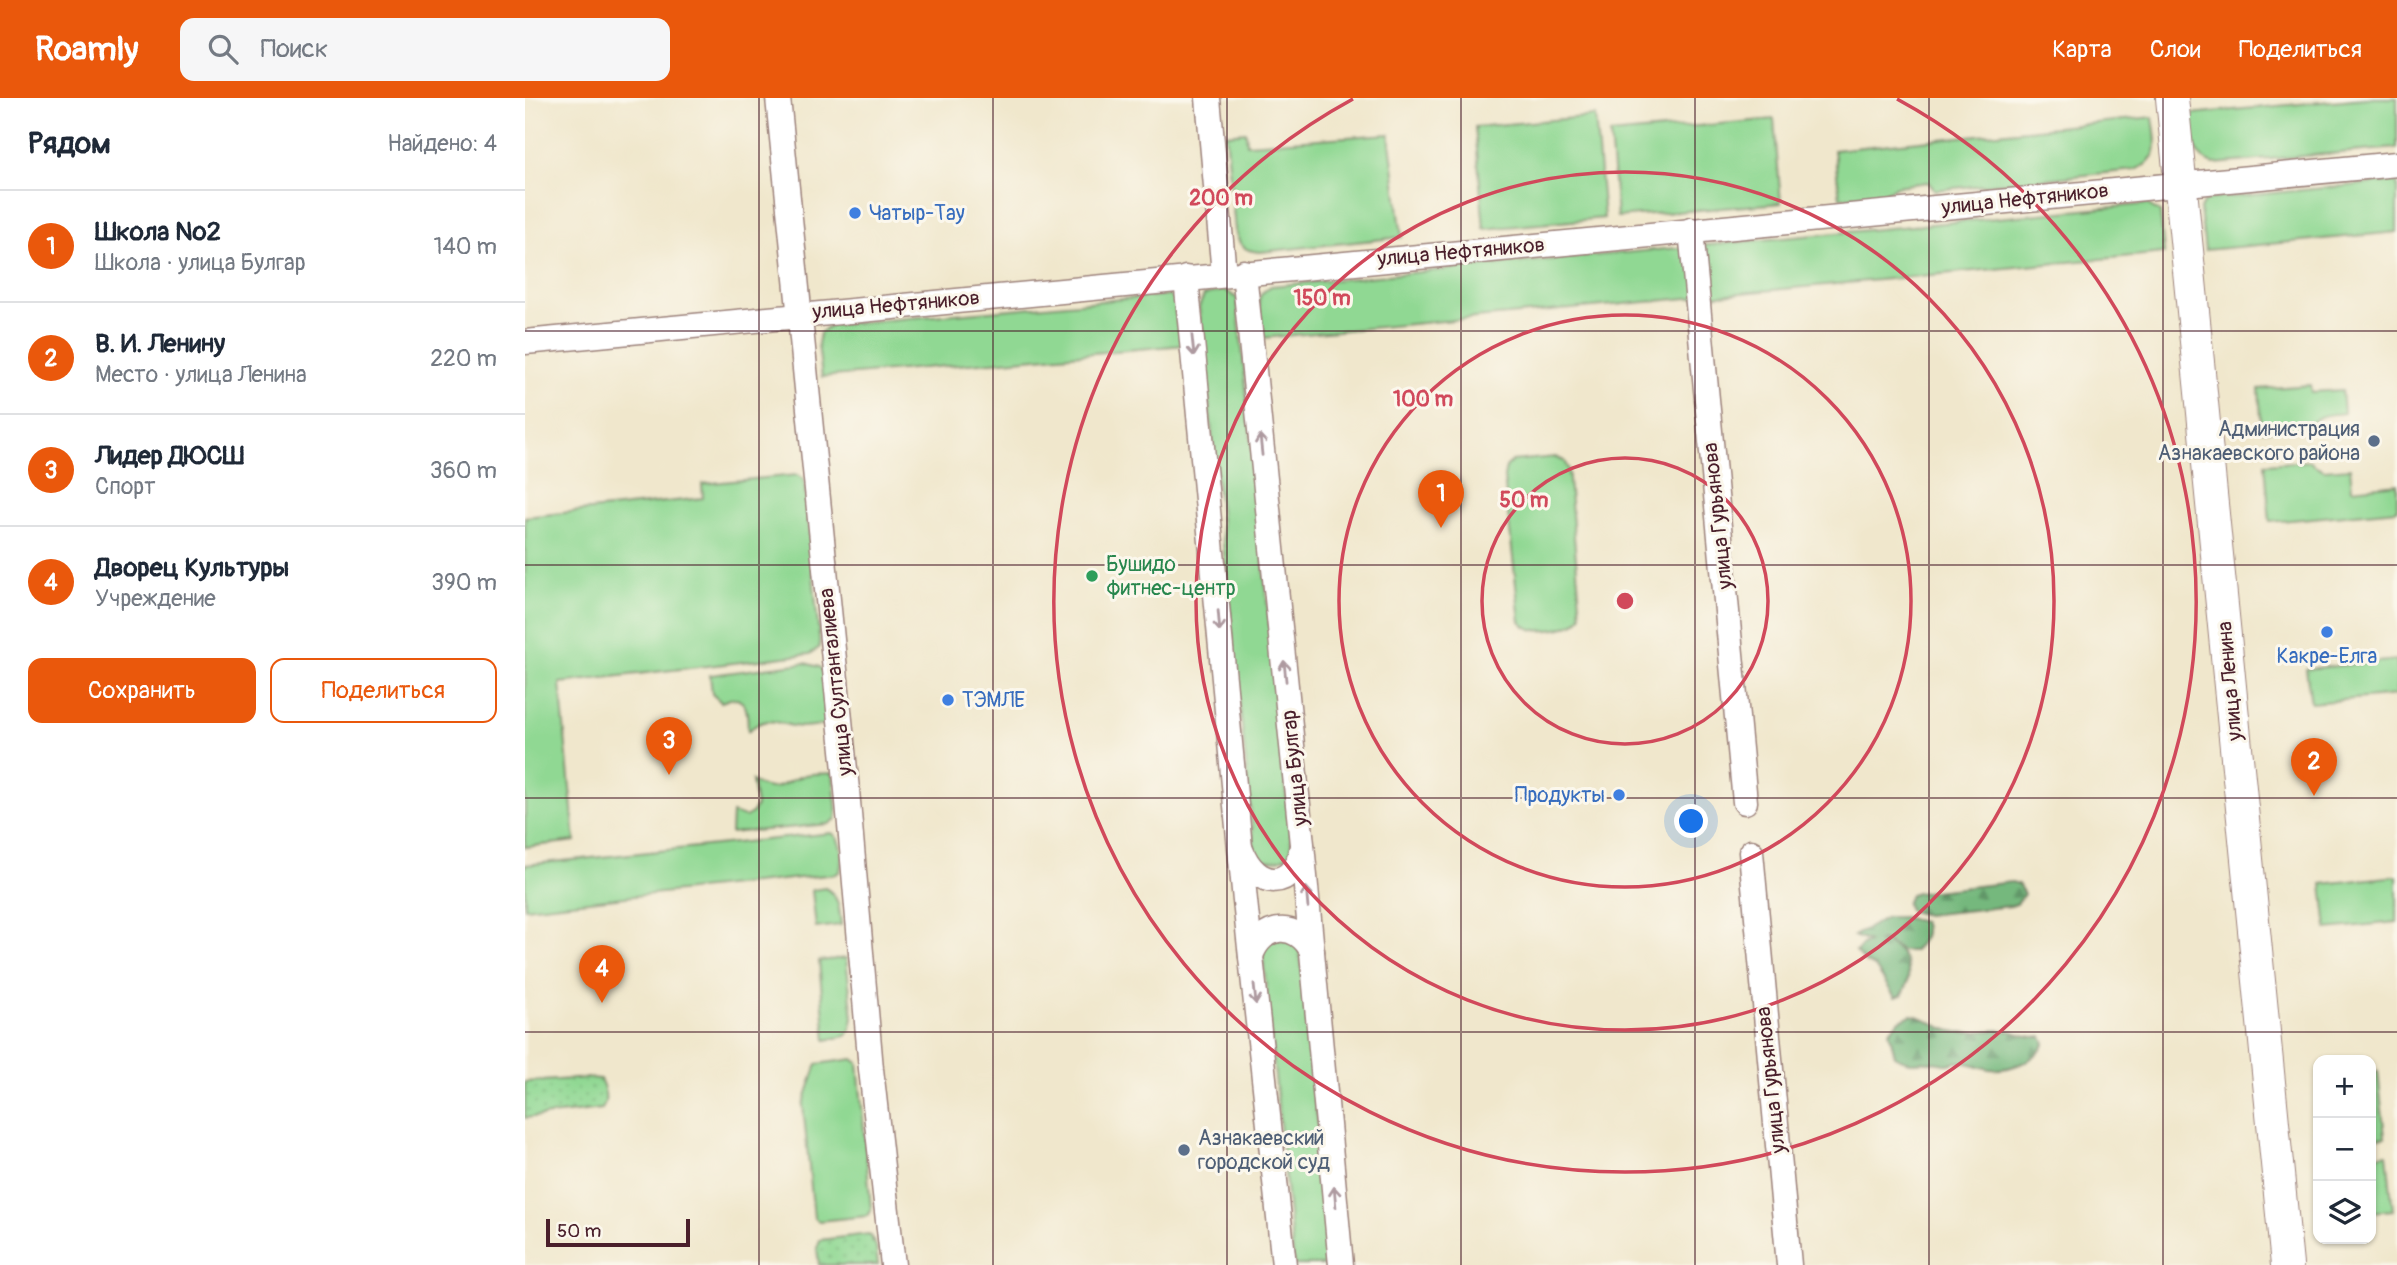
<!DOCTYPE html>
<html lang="ru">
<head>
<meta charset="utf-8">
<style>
	body { margin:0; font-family:Pangolin,sans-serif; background:#f6f6f7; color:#1f2937 }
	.controls { position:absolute; right:21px; bottom:21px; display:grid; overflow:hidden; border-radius:14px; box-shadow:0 2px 5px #0004 }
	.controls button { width:63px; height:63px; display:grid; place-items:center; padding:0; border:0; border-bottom:2px solid #e0e1e3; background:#fff; color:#1f2937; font:35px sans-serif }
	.scale { position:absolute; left:21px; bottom:18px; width:144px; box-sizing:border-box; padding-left:7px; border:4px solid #4a1f2b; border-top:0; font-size:19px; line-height:24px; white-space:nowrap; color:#4a1f2b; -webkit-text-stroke:5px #fbf7ec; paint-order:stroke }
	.you { position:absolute; left:1167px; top:724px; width:24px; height:24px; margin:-18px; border:5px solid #fff; border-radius:50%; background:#1a73e8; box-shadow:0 0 0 10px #1a73e833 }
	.badge { display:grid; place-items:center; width:46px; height:46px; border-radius:50%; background:#ea580c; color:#fff; font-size:23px; font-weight:700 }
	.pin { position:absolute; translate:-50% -58px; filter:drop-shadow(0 2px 4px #0008) }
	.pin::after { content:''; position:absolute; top:37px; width:24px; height:21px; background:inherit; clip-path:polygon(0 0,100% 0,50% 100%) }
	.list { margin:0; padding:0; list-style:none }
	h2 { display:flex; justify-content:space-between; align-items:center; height:91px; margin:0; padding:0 28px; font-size:30px }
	h2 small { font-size:23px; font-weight:400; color:#747a83 }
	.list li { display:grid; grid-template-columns:46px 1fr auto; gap:21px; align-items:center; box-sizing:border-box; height:112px; padding:0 28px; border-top:2px solid #e0e1e3 }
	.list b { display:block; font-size:26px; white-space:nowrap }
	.list p { margin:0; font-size:23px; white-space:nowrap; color:#747a83 }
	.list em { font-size:23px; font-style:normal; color:#747a83 }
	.actions { display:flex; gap:14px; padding:21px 28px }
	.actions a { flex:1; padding:16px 0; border:2px solid #ea580c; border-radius:14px; text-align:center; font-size:24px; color:#ea580c }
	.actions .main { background:#ea580c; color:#fff }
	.icon { flex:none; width:38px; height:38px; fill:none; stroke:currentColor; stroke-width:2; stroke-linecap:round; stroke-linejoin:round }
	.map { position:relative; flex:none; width:1872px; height:1167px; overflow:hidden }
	header { display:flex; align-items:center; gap:42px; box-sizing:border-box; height:98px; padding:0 35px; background:#ea580c; color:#fff }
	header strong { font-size:33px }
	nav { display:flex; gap:38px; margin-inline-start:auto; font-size:24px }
	.search { width:490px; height:63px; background:#f6f6f7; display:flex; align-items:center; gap:18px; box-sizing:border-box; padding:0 24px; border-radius:14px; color:#747a83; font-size:26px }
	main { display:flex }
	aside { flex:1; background:#fff }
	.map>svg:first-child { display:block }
	.grass { fill:#90d893; stroke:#6d7c5f; stroke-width:2 }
	.forest { fill:url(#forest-firs); stroke:#5f6c54; stroke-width:2 }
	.park { fill:url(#park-dots); stroke:#6d7c5f; stroke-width:2 }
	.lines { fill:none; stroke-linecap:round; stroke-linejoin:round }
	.minor-casing { stroke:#9d837c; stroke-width:27 }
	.major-casing { stroke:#9d837c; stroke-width:34 }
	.minor { stroke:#fff; stroke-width:24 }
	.major { stroke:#fff; stroke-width:32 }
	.oneway { stroke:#ae9aa0 }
	.grid { fill:none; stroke:#4a1f2b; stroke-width:2; stroke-opacity:0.55 }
	.ring { fill:none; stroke:#d1495b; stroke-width:3.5 }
	.shop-dot { fill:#3f7fe0; stroke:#fbf7ec; stroke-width:2.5 }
	.service-dot { fill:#5c6f8a; stroke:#fbf7ec; stroke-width:2.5 }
	.leisure-dot { fill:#2e9e5b; stroke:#fbf7ec; stroke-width:2.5 }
	.labels { text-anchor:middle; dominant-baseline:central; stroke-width:6; stroke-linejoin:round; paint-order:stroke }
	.street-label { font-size:21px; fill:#4a1f2b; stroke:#fbf7ec }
	.shop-label { font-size:21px; fill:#366cbe; stroke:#fbf7ec; text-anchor:start }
	.service-label { font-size:21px; fill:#4e5e75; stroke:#fbf7ec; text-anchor:end }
	.leisure-label { font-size:21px; fill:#27864d; stroke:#fbf7ec; text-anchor:start }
	.centre { fill:#d1495b; stroke:#fbf7ec; stroke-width:3.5 }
	.ring-label { font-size:21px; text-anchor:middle; font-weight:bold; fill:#d1495b; stroke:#fbf7ec; stroke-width:6; stroke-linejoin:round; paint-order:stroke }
</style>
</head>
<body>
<header>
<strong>Roamly</strong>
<div class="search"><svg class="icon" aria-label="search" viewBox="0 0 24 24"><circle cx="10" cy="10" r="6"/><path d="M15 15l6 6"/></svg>Поиск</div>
<nav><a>Карта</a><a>Слои</a><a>Поделиться</a></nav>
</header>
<main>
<aside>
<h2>Рядом<small>Найдено: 4</small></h2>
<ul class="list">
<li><span class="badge">1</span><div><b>Школа №2</b><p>Школа · улица Булгар</p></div><em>140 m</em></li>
<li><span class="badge">2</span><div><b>В. И. Ленину</b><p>Место · улица Ленина</p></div><em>220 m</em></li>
<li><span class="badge">3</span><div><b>Лидер ДЮСШ</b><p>Спорт</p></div><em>360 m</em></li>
<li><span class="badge">4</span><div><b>Дворец Культуры</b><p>Учреждение</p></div><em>390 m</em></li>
</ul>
<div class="actions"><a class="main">Сохранить</a><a>Поделиться</a></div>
</aside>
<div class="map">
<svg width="1872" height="1167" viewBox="0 0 1872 1167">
	<defs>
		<pattern id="forest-firs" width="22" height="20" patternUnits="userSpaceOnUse" patternTransform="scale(1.75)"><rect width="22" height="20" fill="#74b87d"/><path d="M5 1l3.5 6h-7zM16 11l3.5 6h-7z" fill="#619567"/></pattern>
		<pattern id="park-dots" width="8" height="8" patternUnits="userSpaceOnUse" patternTransform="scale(1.75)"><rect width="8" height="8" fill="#90d893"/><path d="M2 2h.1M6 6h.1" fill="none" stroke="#7eb97f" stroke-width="1.8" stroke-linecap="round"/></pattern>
	</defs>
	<rect width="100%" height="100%" fill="#fbf7ec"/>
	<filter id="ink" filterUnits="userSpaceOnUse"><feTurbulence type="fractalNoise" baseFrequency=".0143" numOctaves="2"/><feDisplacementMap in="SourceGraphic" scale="14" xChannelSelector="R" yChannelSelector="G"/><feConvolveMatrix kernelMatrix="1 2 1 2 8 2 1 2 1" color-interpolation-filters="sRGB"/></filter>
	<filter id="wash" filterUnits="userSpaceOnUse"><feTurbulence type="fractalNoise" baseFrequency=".00686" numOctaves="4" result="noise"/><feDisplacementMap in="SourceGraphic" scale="28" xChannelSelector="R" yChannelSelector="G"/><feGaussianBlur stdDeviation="1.57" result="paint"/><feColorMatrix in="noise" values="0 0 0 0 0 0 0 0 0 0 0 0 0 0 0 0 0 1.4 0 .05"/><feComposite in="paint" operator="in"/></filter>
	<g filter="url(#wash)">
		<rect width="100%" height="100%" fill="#f0e7cc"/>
		<g class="grass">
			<path d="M1840 0H1872V50L1689 66C1666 61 1667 35 1665 16Z"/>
			<polygon points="1070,18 1079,120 959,131 950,29"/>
			<path d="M1628 19C1631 44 1638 61 1610 72L1410 92 1403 84 1371 88 1361 95 1315 100 1309 52Z"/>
			<polygon points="1249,21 1256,105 1092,119 1085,36"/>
			<path d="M721 34 722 46 864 36 877 139 735 154C718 153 714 147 710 132L701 36Z"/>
			<polygon points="1872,83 1872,134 1680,152 1675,111 1678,105 1685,101"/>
			<polygon points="1622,106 1635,114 1639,155 738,240 734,201 737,195 746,188"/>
			<path d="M700 192 712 200 767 753C758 765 740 766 730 756L674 209 679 197Z"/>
			<polygon points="643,197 652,204 658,247 297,279 293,246 295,235 306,227"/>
			<path d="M1785 287 1786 294 1817 292 1819 315C1806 317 1791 315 1785 329L1737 333 1734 291Z"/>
			<path d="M1031 359 1039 363 1043 371 1056 518C1051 530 1016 536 1004 530 1000 529 999 527 995 523L979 379 981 369 987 363Z"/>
			<polygon points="1786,363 1787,366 1799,372 1825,370 1827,391 1872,386 1872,412 1745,424 1740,366"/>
			<polygon points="272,377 279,381 295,549 285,556 35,585 50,743 0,749 0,419 178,400 177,386"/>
			<polygon points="1872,562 1872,597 1786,605 1781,571"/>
			<path d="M280 565 294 569 299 574 305 626C295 627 285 629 276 629 253 628 245 614 223 633 222 619 225 603 208 600L196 604 187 596 185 577Z"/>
			<path d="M308 675 312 716 311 721 304 726 206 735 207 715 220 719 227 715 231 708 227 683C251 699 258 683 280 677 288 675 299 676 308 675Z"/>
			<path d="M307 735C318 742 318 761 315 773L311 776 0 810V767Z"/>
			<polygon points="1872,778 1872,824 1802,831 1797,786"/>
			<path d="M300 790C315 798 314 812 316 827L291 830 287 792Z"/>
			<polygon points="748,840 774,846 807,1167 769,1167 737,849"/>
			<polygon points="321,860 328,920 325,933 320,938 301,942 294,863"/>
			<polygon points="328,961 333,965 346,1111 342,1118 294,1123 289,1120 278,1007 292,966"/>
			<polygon points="1846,974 1853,974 1860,1039 1846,1041"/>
			<polygon points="1862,1056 1868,1112 1846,1114 1846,1058"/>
		</g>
		<g class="forest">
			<polygon points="1487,784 1493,786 1499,796 1492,806 1486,808 1400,817 1385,813 1381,806 1385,797 1392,795"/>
			<path d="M1362 819H1378L1398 824C1404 836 1396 844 1389 853H1377L1358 842 1351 843C1379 845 1392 875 1377 897L1370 899 1350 869 1340 864 1331 854 1337 847 1344 844 1329 838Z"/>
			<path d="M1386 917C1401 918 1412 930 1427 933 1444 937 1461 931 1478 932 1492 933 1503 941 1517 939L1520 945C1512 963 1484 973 1464 971 1454 969 1444 964 1433 964 1424 964 1431 965 1422 966 1417 966 1411 964 1406 964 1389 962 1387 968 1370 958L1364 933 1375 922Z"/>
		</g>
		<g class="park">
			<path d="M65 980 75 981C80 990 83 1003 77 1011L0 1020V984Z"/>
			<polygon points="344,1136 351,1148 353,1167 294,1167 292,1150 295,1142"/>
		</g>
	</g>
	<g filter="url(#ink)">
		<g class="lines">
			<g class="minor-casing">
				<g id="minor">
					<polyline points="253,0 322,692 346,971 368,1167"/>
					<polyline points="683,0 699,176"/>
					<polyline points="1166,132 1220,704"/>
					<polyline points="719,174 777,746 816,1167"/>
					<polyline points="661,180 720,803 759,1167"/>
					<polyline points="0,244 1872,66"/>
					<path d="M716 752C731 792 770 793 777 748"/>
					<polyline points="1226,754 1264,1167"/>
					<path d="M726 858C737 825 772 823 787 853"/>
				</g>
			</g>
			<g class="major-casing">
				<polyline id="major" points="1647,0 1762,1167"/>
			</g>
			<use href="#minor" class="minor"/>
			<use href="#major" class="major"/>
		</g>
		<defs><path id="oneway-shaft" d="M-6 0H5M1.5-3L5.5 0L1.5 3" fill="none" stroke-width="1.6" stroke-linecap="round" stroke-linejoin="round" transform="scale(1.75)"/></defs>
		<g class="oneway">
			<use href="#oneway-shaft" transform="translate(668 248) rotate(84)"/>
			<use href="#oneway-shaft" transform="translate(736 347) rotate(-96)"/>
			<use href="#oneway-shaft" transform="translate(694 523) rotate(85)"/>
			<use href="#oneway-shaft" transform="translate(760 573) rotate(-96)"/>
			<use href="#oneway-shaft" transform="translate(782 799) rotate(-95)"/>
			<use href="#oneway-shaft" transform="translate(730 896) rotate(84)"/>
			<use href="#oneway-shaft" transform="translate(810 1099) rotate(-95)"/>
		</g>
	</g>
	<path class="grid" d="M234 0V1167M468 0V1167M702 0V1167M936 0V1167M1170 0V1167M1404 0V1167M1638 0V1167M0 233H1872M0 467H1872M0 700H1872M0 934H1872"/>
	<g class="ring">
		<circle cx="1100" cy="503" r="143"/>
		<circle cx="1100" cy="503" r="286"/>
		<circle cx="1100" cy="503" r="429"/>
		<path d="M1372 1A571 571 0 1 1 828 1"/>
	</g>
	<g class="shop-dot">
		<circle cx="330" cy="115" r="7"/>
		<circle cx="1802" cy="534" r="7"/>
		<circle cx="423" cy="602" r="7"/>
		<circle cx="1094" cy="697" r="7"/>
	</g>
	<g class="service-dot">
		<circle cx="1849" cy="343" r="7"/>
		<circle cx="659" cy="1052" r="7"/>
	</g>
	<circle class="leisure-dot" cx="567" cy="478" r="7"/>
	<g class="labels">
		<g class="street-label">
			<text transform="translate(1500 101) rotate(-6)">улица Нефтяников</text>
			<text transform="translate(936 154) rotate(-5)">улица Нефтяников</text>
			<text transform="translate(371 207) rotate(-5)">улица Нефтяников</text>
			<text transform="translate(1193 418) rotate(-96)">улица Гурьянова</text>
			<text transform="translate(1705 583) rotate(-95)">улица Ленина</text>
			<text transform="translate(311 584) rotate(-96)">улица Султангалиева</text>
			<text transform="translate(770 670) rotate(-96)">улица Булгар</text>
			<text transform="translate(1246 982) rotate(-96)">улица Гурьянова</text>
		</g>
		<g class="shop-label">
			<text x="344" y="115">Чатыр-Тау</text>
			<text x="1802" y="558" text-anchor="middle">Какре-Елга</text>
			<text x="437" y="602">ТЭМЛЕ</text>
			<text x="1080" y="697" text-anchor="end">Продукты</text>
		</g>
		<g class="service-label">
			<text x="1835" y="331">Администрация<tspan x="1835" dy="24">Азнакаевского района</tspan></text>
			<text x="673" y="1040" text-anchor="start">Азнакаевский<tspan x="673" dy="24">городской суд</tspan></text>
		</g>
		<g class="leisure-label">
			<text x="581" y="466">Бушидо<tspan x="581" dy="24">фитнес-центр</tspan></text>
		</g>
	</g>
	<circle cx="1100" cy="503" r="10" class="centre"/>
	<g class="ring-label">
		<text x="696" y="107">200 m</text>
		<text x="797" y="207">150 m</text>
		<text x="898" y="308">100 m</text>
		<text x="999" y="409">50 m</text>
	</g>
</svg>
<div class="controls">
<button>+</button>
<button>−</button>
<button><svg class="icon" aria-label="layers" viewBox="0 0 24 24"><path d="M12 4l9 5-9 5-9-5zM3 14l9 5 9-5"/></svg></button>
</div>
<div class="scale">50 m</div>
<div class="you"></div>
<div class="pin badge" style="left:916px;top:430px">1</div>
<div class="pin badge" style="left:1789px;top:698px">2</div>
<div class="pin badge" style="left:144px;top:677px">3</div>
<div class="pin badge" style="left:77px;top:905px">4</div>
</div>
</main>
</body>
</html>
